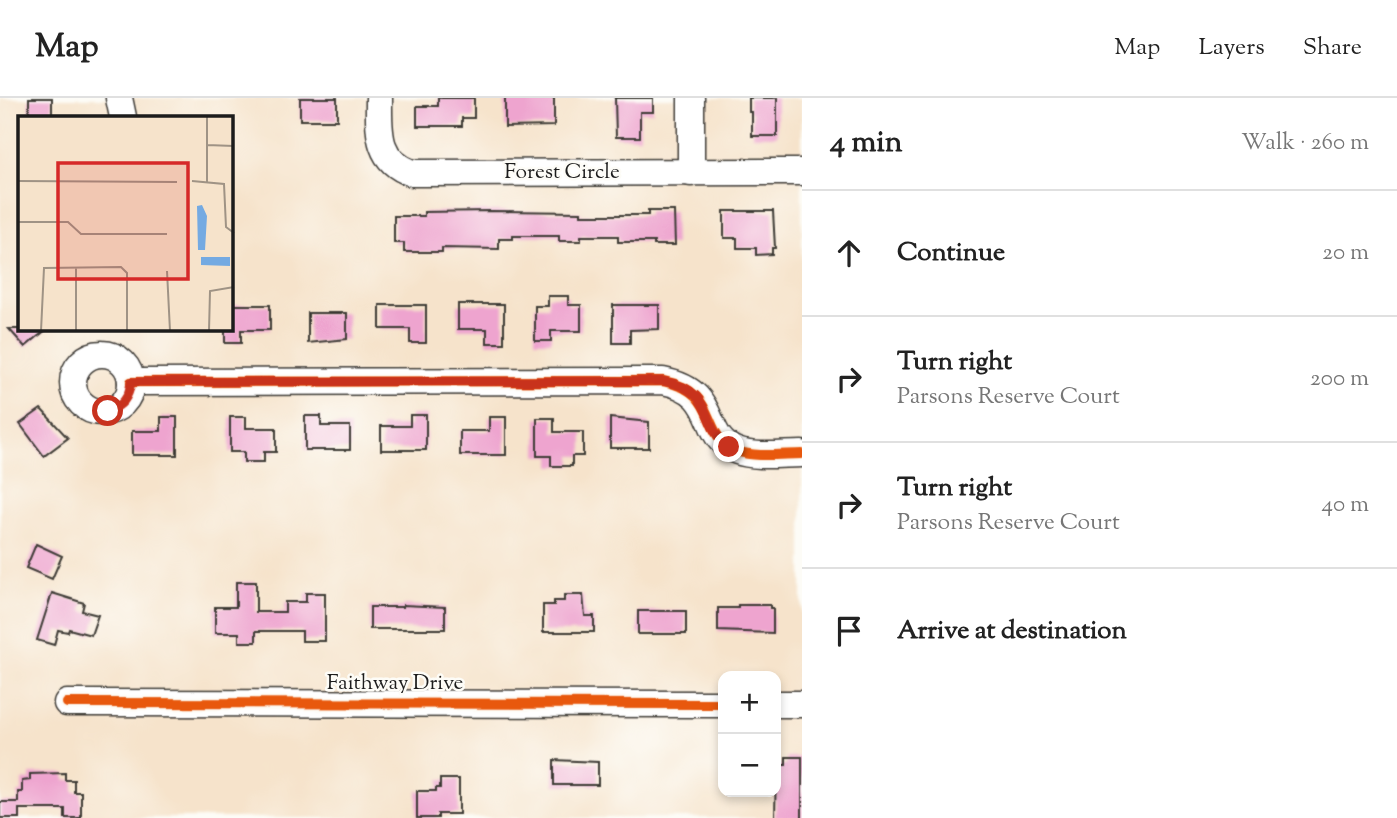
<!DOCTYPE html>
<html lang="en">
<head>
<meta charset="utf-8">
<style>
	body { margin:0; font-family:"Sorts Mill Goudy",serif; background:#f6f6f6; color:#222 }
	.controls { position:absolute; right:21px; bottom:21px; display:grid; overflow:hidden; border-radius:14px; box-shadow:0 4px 10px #0003 }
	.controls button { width:63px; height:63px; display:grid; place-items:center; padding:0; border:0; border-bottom:2px solid #e0e0e0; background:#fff; color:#222; font:35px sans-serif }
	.stop { position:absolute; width:21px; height:21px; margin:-16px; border:5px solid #c8321e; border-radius:50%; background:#fff }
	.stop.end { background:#c8321e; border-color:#fff; box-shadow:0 2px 7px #0008 }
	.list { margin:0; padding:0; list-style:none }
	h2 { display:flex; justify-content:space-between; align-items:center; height:91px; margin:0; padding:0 28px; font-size:30px }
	h2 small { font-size:23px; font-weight:400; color:#767676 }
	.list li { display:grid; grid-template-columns:46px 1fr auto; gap:21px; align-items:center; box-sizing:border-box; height:126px; padding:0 28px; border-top:2px solid #e0e0e0 }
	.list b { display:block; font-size:26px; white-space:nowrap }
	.list p { margin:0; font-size:23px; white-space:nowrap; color:#767676 }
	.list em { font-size:23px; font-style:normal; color:#767676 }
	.icon { flex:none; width:38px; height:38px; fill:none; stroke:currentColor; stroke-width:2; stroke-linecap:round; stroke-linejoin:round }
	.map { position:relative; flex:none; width:802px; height:720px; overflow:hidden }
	header { display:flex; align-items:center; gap:42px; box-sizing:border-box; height:98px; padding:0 35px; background:#fff; border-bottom:2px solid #e0e0e0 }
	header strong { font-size:33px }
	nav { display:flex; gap:38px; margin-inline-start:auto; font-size:24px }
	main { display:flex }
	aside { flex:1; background:#fff }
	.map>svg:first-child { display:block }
	.building { fill:#eea4cf }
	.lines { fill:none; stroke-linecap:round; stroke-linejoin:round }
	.minor-casing { stroke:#3d3a36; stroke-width:29 }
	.minor { stroke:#fff; stroke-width:26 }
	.cycleway-casing { stroke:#fdfcf7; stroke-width:15 }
	.cycleway { stroke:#e8590c; stroke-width:10 }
	.route { stroke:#c8321e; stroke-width:9 }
	.labels { text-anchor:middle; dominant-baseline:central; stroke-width:5; stroke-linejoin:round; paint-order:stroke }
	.street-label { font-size:21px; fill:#1c1c1c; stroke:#fdfcf7 }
	.inset-road { fill:none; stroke:#9f9385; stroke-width:2 }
	.view { fill:#d62828; fill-opacity:0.15; stroke:#d62828; stroke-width:3.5 }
	.inset-edge { fill:none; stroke:#1c1c1c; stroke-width:3.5 }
</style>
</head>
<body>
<header>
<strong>Map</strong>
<nav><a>Map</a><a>Layers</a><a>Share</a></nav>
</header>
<main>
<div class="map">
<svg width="802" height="720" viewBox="0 0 802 720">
	<rect width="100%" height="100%" fill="#fdfcf7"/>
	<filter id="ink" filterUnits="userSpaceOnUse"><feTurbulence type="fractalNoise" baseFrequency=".0143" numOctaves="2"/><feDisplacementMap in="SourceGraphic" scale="14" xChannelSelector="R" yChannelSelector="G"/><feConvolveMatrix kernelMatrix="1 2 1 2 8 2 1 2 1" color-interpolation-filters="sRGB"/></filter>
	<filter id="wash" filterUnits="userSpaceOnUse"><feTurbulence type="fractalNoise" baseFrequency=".00686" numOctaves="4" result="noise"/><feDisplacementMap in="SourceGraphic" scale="28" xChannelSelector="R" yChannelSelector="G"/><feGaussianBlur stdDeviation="1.57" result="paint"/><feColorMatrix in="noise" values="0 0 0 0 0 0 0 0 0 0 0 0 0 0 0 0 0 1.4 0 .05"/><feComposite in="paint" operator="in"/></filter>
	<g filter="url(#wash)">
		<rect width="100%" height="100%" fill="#f6e3cb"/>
		<g id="blocks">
			<g class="building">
				<rect x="29" y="0" width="23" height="19"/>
				<rect x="300" y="0" width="37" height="22"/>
				<polygon points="438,0 474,0 474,20 462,20 462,28 417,28 417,8 438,8"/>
				<polygon points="505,0 554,0 554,28 505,29"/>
				<polygon points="615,0 653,0 653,14 640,14 640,39 616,39"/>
				<polygon points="749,0 777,0 777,38 752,38 752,14 749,14"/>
				<polygon points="490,113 581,114 581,117 648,117 648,113 674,113 675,147 654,147 654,144 618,144 618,138 581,138 581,143 559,143 559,138 513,138 513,141 499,141 499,151 442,150 442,154 404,154 404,145 394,145 394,118 424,118 424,114"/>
				<polygon points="724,113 773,113 775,150 772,150 772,156 756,157 756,150 737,150 737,140 724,140"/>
				<polygon points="548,198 568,198 568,207 581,207 581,233 551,233 551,243 535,243 535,208 548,208"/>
				<polygon points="458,206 504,206 504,245 487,245 487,231 458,231"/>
				<polygon points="231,207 270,207 270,232 241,232 241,245 225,245 225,231 231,231"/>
				<polygon points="380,207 426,207 426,245 410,245 410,231 380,231"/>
				<polygon points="613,207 659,207 659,231 630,232 630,245 613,245"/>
				<polygon points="308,215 347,215 347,241 308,245"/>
				<polygon points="9,231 47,231 25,249"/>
				<polygon points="41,311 68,340 44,358 20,326"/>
				<polygon points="410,317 426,317 426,352 381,352 381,328 410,328"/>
				<polygon points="305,318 321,318 321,328 350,328 350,352 305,352"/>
				<polygon points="161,319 177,319 177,357 132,357 132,333 161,333"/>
				<polygon points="230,319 246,319 246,330 276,330 276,354 264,354 264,364 244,364 244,354 230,354"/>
				<polygon points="489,319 506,319 506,357 460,357 460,333 489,333"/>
				<polygon points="537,320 554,320 554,334 583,334 583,358 572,358 572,368 551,368 551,358 537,358"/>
				<polygon points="610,320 649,324 649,350 610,350"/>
				<polygon points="36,446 62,458 52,481 26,470"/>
				<polygon points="236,484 256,484 256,514 285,514 285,504 306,504 306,495 325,495 325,543 302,543 302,533 256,533 256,544 239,544 239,535 215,535 215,509 236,509"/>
				<polygon points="52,495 84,505 82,513 98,517 91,537 69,531 68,534 58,532 54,547 37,542"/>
				<polygon points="564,497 583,497 585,518 594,518 594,534 543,534 543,507 554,507 554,503 564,503"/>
				<polygon points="403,507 445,509 445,531 370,531 370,509 403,509"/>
				<polygon points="738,507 770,507 770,510 773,510 773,535 718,533 718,510 738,510"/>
				<rect x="638" y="513" width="48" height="23"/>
				<polygon points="786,659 802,659 802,720 775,720 776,667 786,667"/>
				<polygon points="554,662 598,664 598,687 554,687"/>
				<polygon points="65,675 65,682 74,682 74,694 81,694 81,720 65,720 65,711 19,711 19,720 0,720 0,704 18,704 18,694 22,694 22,683 30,682 30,676"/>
				<polygon points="440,681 459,681 459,716 438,716 438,720 417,720 417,693 436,693 436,690 440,690"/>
			</g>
		</g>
	</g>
	<g filter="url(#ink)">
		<use href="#blocks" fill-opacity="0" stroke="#3d3a36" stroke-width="2"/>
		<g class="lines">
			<g class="minor-casing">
				<g id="minor">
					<polyline points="119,0 123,19"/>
					<path d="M379 0C379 32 376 63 412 75L802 74"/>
					<polyline points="691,0 691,75"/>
					<circle cx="102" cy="285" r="29"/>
					<path d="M131 284 663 283C722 294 699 339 737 353 756 360 782 356 802 356"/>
					<polyline points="67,605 723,606"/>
					<polyline points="776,606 802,606"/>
				</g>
			</g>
			<use href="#minor" class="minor"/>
			<g class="cycleway-casing">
				<g id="cycleway">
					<path d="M131 284 663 283C722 294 699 339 737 353 756 360 782 356 802 356"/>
					<polyline points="67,605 723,606"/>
				</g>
			</g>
			<use href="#cycleway" class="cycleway"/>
		</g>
	</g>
	<g class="lines" filter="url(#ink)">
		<path class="route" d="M108 313C123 308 129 299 131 284L663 283C718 293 698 327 729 349"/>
	</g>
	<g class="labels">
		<g class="street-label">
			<text x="562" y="75">Forest Circle</text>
			<text x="395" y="586">Faithway Drive</text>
		</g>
	</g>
	<g transform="translate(18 18)">
		<rect width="215" height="215" fill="#f6e3cb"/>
		<path d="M184 89 189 100 187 134H180L179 90ZM183 141H212V150L183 149Z" fill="#74aae2"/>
		<path class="inset-road" d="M189 0V66M189 29 216 30M0 65 159 66M174 65 206 68 208 111 216 117M0 106H50L63 118H149M58 151V215M149 155 152 215M23 215 26 152 103 151 109 157V215M191 215 192 175 216 171"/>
		<path class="view" d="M40 47H170V163H40Z"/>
		<rect width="215" height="215" class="inset-edge"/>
	</g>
</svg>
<div class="controls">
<button>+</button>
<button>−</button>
</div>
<div class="stop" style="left:108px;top:313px"></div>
<div class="stop end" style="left:729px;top:349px"></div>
</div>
<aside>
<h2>4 min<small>Walk · 260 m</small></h2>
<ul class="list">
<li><svg class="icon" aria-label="ahead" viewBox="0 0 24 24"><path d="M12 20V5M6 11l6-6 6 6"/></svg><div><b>Continue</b></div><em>20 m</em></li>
<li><svg class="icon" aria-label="right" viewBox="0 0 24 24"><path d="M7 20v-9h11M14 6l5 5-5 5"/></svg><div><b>Turn right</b><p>Parsons Reserve Court</p></div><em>200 m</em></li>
<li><svg class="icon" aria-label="right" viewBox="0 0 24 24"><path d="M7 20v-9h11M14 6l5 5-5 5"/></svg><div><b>Turn right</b><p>Parsons Reserve Court</p></div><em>40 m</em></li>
<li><svg class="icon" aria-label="arrive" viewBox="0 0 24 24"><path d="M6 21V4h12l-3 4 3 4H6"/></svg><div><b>Arrive at destination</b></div></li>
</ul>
</aside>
</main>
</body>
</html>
